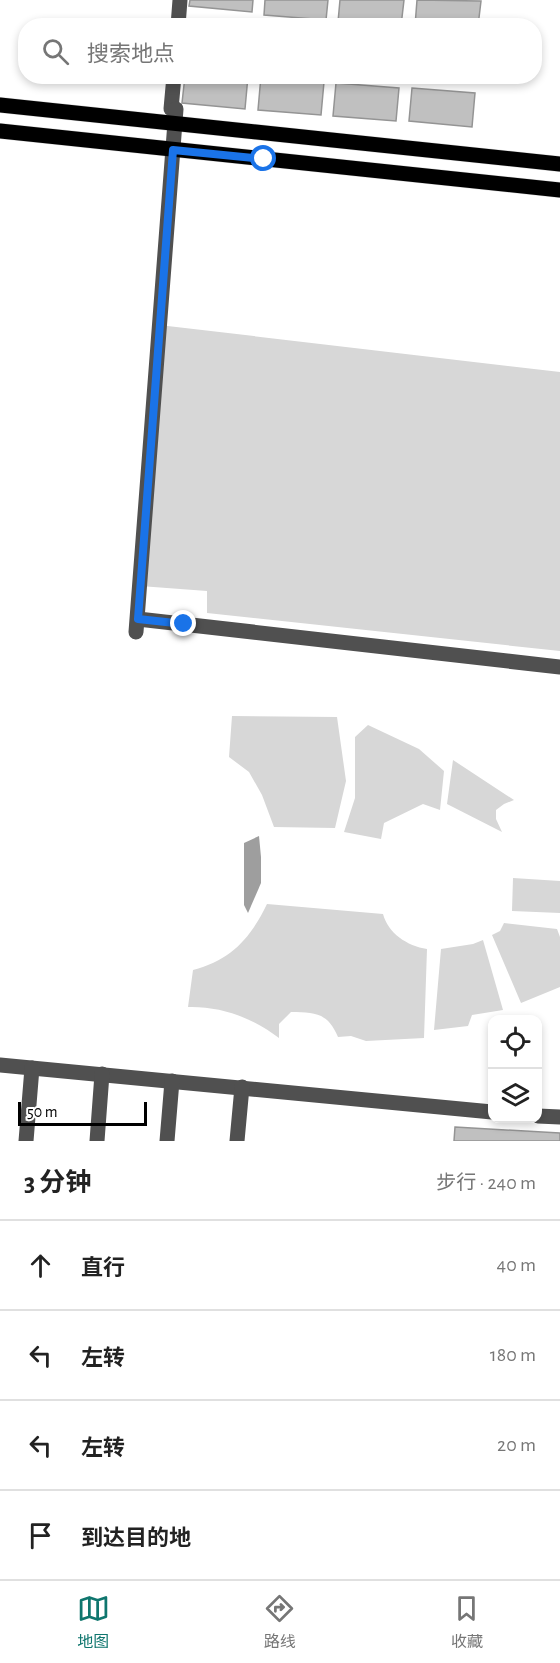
<!DOCTYPE html>
<html lang="zh">
<head>
<meta charset="utf-8">
<style>
	body { margin:0; font-family:"Alegreya Sans","Noto Sans SC",sans-serif; background:#f2f2f2; color:#222 }
	.controls { position:absolute; right:18px; bottom:18px; display:grid; overflow:hidden; border-radius:12px; box-shadow:0 3px 9px #0003 }
	.controls button { width:54px; height:54px; display:grid; place-items:center; padding:0; border:0; border-bottom:2px solid #e0e0e0; background:#fff; color:#222; font:30px sans-serif }
	.scale { position:absolute; left:18px; bottom:15px; width:129px; box-sizing:border-box; padding-left:6px; border:3px solid #000; border-top:0; font-size:16px; line-height:21px; white-space:nowrap; color:#000; -webkit-text-stroke:4px #fff; paint-order:stroke }
	.stop { position:absolute; width:18px; height:18px; margin:-14px; border:4px solid #1a73e8; border-radius:50%; background:#fff }
	.stop.end { background:#1a73e8; border-color:#fff; box-shadow:0 2px 6px #0008 }
	.list { margin:0; padding:0; list-style:none }
	h2 { display:flex; justify-content:space-between; align-items:center; height:78px; margin:0; padding:0 24px; font-size:26px }
	h2 small { font-size:20px; font-weight:400; color:#767676 }
	.list li { display:grid; grid-template-columns:39px 1fr auto; gap:18px; align-items:center; box-sizing:border-box; height:90px; padding:0 24px; border-top:2px solid #e0e0e0 }
	.list b { display:block; font-size:22px; white-space:nowrap }
	.list em { font-size:20px; font-style:normal; color:#767676 }
	.icon { flex:none; width:33px; height:33px; fill:none; stroke:currentColor; stroke-width:2; stroke-linecap:round; stroke-linejoin:round }
	.map { position:relative; flex:none; width:560px; height:1141px; overflow:hidden }
	.search { position:absolute; background:#fff; box-shadow:0 3px 9px #0003; left:18px; right:18px; top:18px; height:66px; display:flex; align-items:center; gap:15px; box-sizing:border-box; padding:0 21px; border-radius:24px; color:#767676; font-size:22px }
	.sheet { height:438px; background:#fff }
	nav { display:flex; justify-content:space-around; align-items:center; box-sizing:border-box; height:84px; border-top:2px solid #e0e0e0; background:#fff; font-size:16px; color:#767676 }
	nav a { display:grid; justify-items:center; gap:3px }
	nav .on { color:#0f766e }
	.map>svg:first-child { display:block }
	.green { fill:#d7d7d7 }
	.water { fill:#9e9e9e }
	.building { fill:#c0c0c0; stroke:#949494; stroke-width:1.5 }
	.lines { fill:none; stroke-linecap:round; stroke-linejoin:round }
	.major-casing { stroke:#dbdbdb; stroke-width:16 }
	.minor { stroke:#505050; stroke-width:15 }
	.major { stroke:#000; stroke-width:15 }
	.route { stroke:#1a73e8; stroke-width:8 }
</style>
</head>
<body>
<div class="map">
<svg width="560" height="1141" viewBox="0 0 560 1141">
	<rect width="100%" height="100%" fill="#fff"/>
	<g class="green">
		<polygon points="159,325 560,372 560,651 207,613 207,591 140,586"/>
		<polygon points="232,716 337,717 346,781 335,828 274,827 262,795 249,772 229,757"/>
		<polygon points="368,725 419,749 444,771 440,810 423,804 384,823 381,839 344,832 355,798 355,737"/>
		<polygon points="453,760 514,800 504,804 496,810 496,819 502,832 447,804"/>
		<polygon points="513,878 560,881 560,913 512,911"/>
		<path d="M267 904 383 914C388 933 407 946 427 949L424 1038 366 1041 351 1036 338 1037C328 1013 315 1012 291 1012L279 1024V1038C253 1018 221 1006 188 1007L193 970C231 960 250 939 267 904Z"/>
		<polygon points="504,923 557,929 560,937 560,987 521,1003 492,935 500,931"/>
		<polygon points="483,940 503,1010 472,1015 468,1026 434,1030 441,949 473,944"/>
	</g>
	<polygon class="water" points="259,836 261,857 261,883 248,913 244,905 244,843"/>
	<g class="building">
		<polygon points="190,0 253,0 252,12 189,6"/>
		<polygon points="265,0 328,0 326,20 264,15"/>
		<polygon points="340,0 404,0 401,26 338,22"/>
		<polygon points="417,0 481,1 478,26 415,26"/>
		<polygon points="185,76 248,76 245,109 182,103"/>
		<polygon points="261,76 324,82 321,115 258,110"/>
		<polygon points="412,76 475,76 474,83"/>
		<polygon points="336,83 399,88 396,121 333,116"/>
		<polygon points="412,88 475,93 472,127 409,121"/>
		<polygon points="455,1127 560,1133 560,1141 454,1141"/>
	</g>
	<g class="lines">
		<g class="major-casing">
			<g id="major">
				<polyline points="0,105 560,164"/>
				<polyline points="0,131 560,190"/>
			</g>
		</g>
		<g class="minor">
			<polyline points="178,26 180,0"/>
			<polyline points="171,109 174,76"/>
			<polyline points="138,619 560,667"/>
			<polyline points="136,632 176,109"/>
			<polyline points="0,1065 492,1112"/>
			<polyline points="538,1116 560,1117"/>
			<polyline points="26,1141 32,1068"/>
			<polyline points="97,1141 102,1074"/>
			<polyline points="167,1141 172,1081"/>
			<polyline points="237,1141 242,1087"/>
		</g>
		<use href="#major" class="major"/>
	</g>
	<g class="lines">
		<polyline class="route" points="184,624 138,619 173,150 264,159"/>
	</g>
</svg>
<div class="controls">
<button><svg class="icon" aria-label="locate" viewBox="0 0 24 24"><circle cx="12" cy="12" r="6"/><path d="M12 2v4M12 18v4M2 12h4M18 12h4"/></svg></button>
<button><svg class="icon" aria-label="layers" viewBox="0 0 24 24"><path d="M12 4l9 5-9 5-9-5zM3 14l9 5 9-5"/></svg></button>
</div>
<div class="scale">50 m</div>
<div class="stop" style="left:264px;top:159px"></div>
<div class="stop end" style="left:184px;top:624px"></div>
<div class="search"><svg class="icon" aria-label="search" viewBox="0 0 24 24"><circle cx="10" cy="10" r="6"/><path d="M15 15l6 6"/></svg>搜索地点</div>
</div>
<section class="sheet">
<h2>3 分钟<small>步行 · 240 m</small></h2>
<ul class="list">
<li><svg class="icon" aria-label="ahead" viewBox="0 0 24 24"><path d="M12 20V5M6 11l6-6 6 6"/></svg><div><b>直行</b></div><em>40 m</em></li>
<li><svg class="icon" aria-label="left" viewBox="0 0 24 24"><path d="M17 20v-9H6M10 6l-5 5 5 5"/></svg><div><b>左转</b></div><em>180 m</em></li>
<li><svg class="icon" aria-label="left" viewBox="0 0 24 24"><path d="M17 20v-9H6M10 6l-5 5 5 5"/></svg><div><b>左转</b></div><em>20 m</em></li>
<li><svg class="icon" aria-label="arrive" viewBox="0 0 24 24"><path d="M6 21V4h12l-3 4 3 4H6"/></svg><div><b>到达目的地</b></div></li>
</ul>
</section>
<nav>
<a class="on"><svg class="icon" aria-label="map" viewBox="0 0 24 24"><path d="M3 6l6-2 6 2 6-2v14l-6 2-6-2-6 2zM9 4v14M15 6v14"/></svg>地图</a>
<a><svg class="icon" aria-label="directions" viewBox="0 0 24 24"><path d="M12 3l9 9-9 9-9-9zM9 14v-3h6M13 9l2 2-2 2"/></svg>路线</a>
<a><svg class="icon" aria-label="saved" viewBox="0 0 24 24"><path d="M7 4h10v16l-5-4-5 4z"/></svg>收藏</a>
</nav>
</body>
</html>
